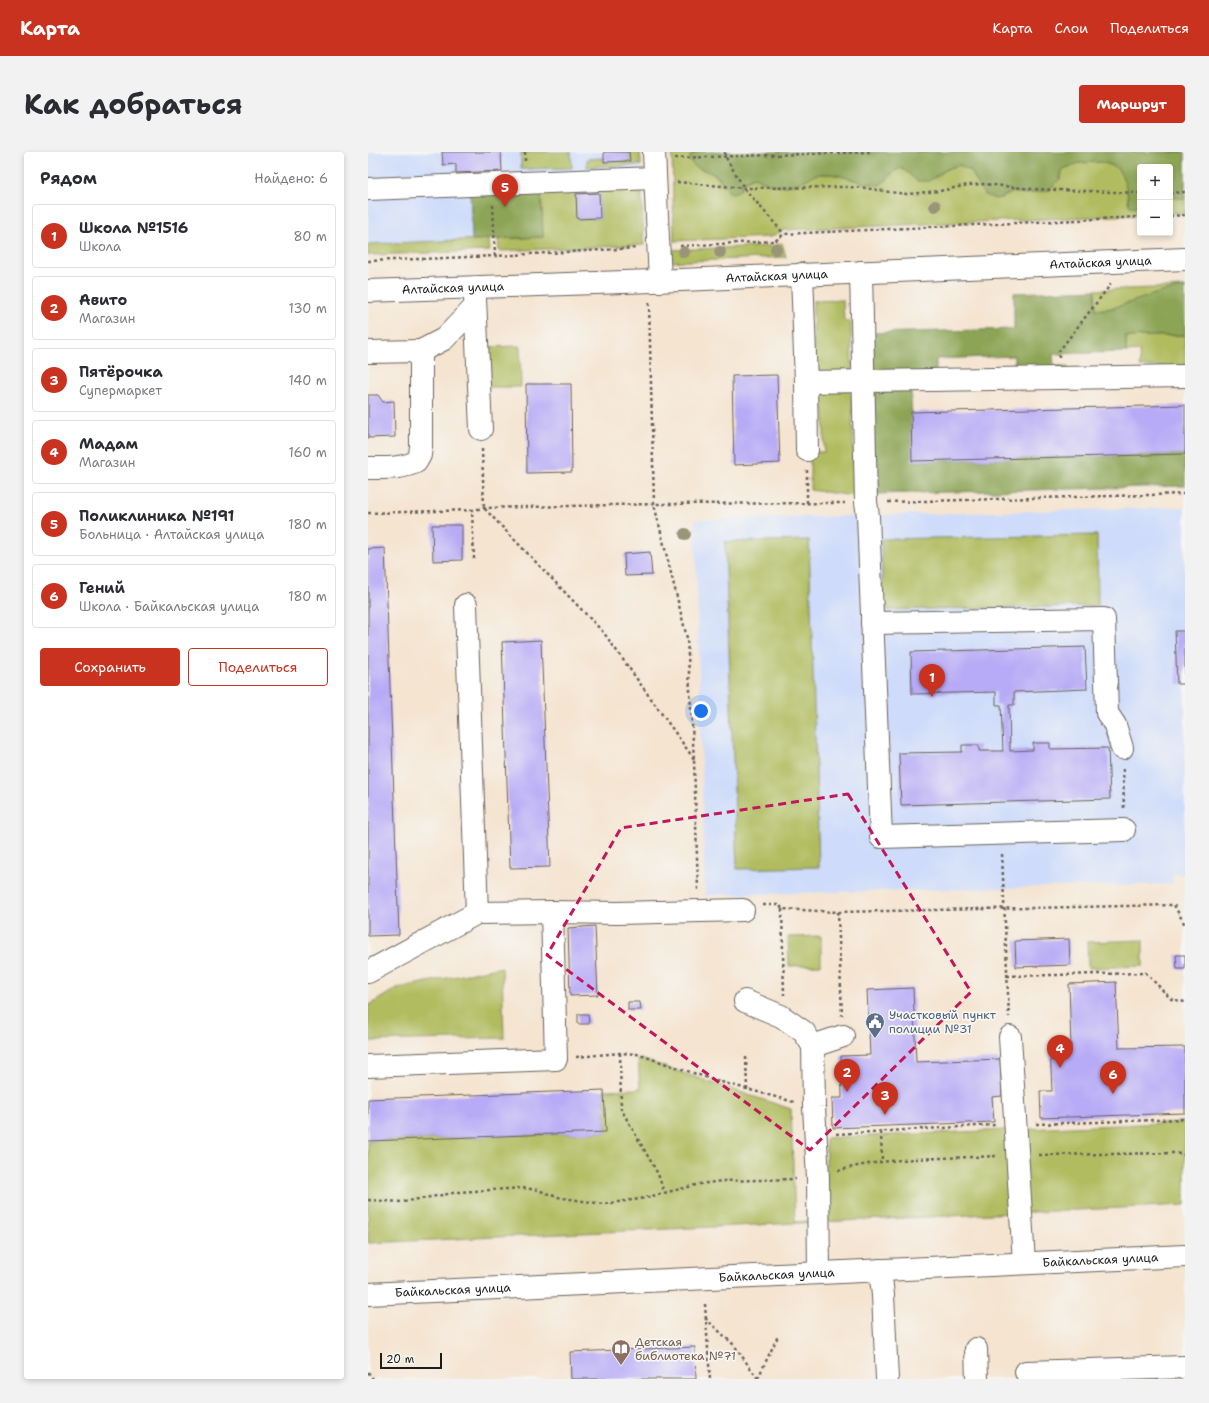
<!DOCTYPE html>
<html lang="ru">
<head>
<meta charset="utf-8">
<style>
	body { margin:0; font-family:"Shantell Sans",sans-serif; background:#f2f2f3; color:#2b2b33 }
	.controls { position:absolute; right:12px; top:12px; display:grid; overflow:hidden; border-radius:4px; box-shadow:0 2px 6px #0003 }
	.controls button { width:36px; height:36px; display:grid; place-items:center; padding:0; border:0; border-bottom:1px solid #e1e1e2; background:#fff; color:#2b2b33; font:20px sans-serif }
	.scale { position:absolute; left:12px; bottom:10px; width:62px; box-sizing:border-box; padding-left:4px; border:2px solid #1c1c1c; border-top:0; font-size:11px; line-height:14px; white-space:nowrap; color:#1c1c1c; -webkit-text-stroke:3px #f6f6f2; paint-order:stroke }
	.you { position:absolute; left:333px; top:559px; width:14px; height:14px; margin:-10px; border:3px solid #fff; border-radius:50%; background:#1a73e8; box-shadow:0 0 0 6px #1a73e833 }
	.badge { display:grid; place-items:center; width:26px; height:26px; border-radius:50%; background:#c8321e; color:#fff; font-size:13px; font-weight:700 }
	.pin { position:absolute; translate:-50% -33px; filter:drop-shadow(0 1px 2px #0008) }
	.pin::after { content:''; position:absolute; top:21px; width:14px; height:12px; background:inherit; clip-path:polygon(0 0,100% 0,50% 100%) }
	.list { margin:0; padding:0; list-style:none }
	h2 { display:flex; justify-content:space-between; align-items:center; height:52px; margin:0; padding:0 16px; font-size:17px }
	h2 small { font-size:13px; font-weight:400; color:#7c7c81 }
	.list li { display:grid; grid-template-columns:26px 1fr auto; gap:12px; align-items:center; box-sizing:border-box; height:64px; margin:0 8px 8px; padding:0 8px; border:1px solid #e1e1e2; border-radius:4px }
	.list b { display:block; font-size:15px; white-space:nowrap }
	.list p { margin:0; font-size:13px; white-space:nowrap; color:#7c7c81 }
	.list em { font-size:13px; font-style:normal; color:#7c7c81 }
	.actions { display:flex; gap:8px; padding:12px 16px }
	.actions a { flex:1; padding:9px 0; border:1px solid #c8321e; border-radius:4px; text-align:center; font-size:14px; color:#c8321e }
	.actions .main { background:#c8321e; color:#fff }
	.map { position:relative; flex:none; width:817px; height:1227px; overflow:hidden; border-radius:4px }
	header { display:flex; align-items:center; gap:24px; box-sizing:border-box; height:56px; padding:0 20px; background:#c8321e; color:#fff }
	header strong { font-size:19px }
	nav { display:flex; gap:22px; margin-inline-start:auto; font-size:14px }
	.intro { display:flex; align-items:center; justify-content:space-between; box-sizing:border-box; height:96px; padding:0 24px }
	h1 { margin:0; font-size:28px }
	.button { padding:10px 18px; border-radius:4px; background:#c8321e; color:#fff; font-size:14px; font-weight:700 }
	main { display:flex; gap:24px; padding:0 24px }
	aside { flex:1; background:#fff; border-radius:4px; box-shadow:0 2px 6px #0003 }
	.map>svg:first-child { display:block }
	.built { fill:#cedbfa }
	.green { fill:#b0bc5e; stroke:#666c3d }
	.forest { fill:#8ca455; stroke:#546038 }
	.building { fill:#b7aaf6 }
	.lines { fill:none; stroke-linecap:round; stroke-linejoin:round }
	.minor-casing { stroke:#68625b; stroke-width:24 }
	.path { stroke:#68625b; stroke-width:2.5; stroke-dasharray:3 3; stroke-linecap:butt }
	.minor { stroke:#fff; stroke-width:22 }
	.tree { fill:#9a957a }
	.marked { fill:none; stroke:#c2185b; stroke-width:3; stroke-dasharray:8 5; stroke-linejoin:round }
	.labels { text-anchor:middle; dominant-baseline:central; stroke-width:3.5; stroke-linejoin:round; paint-order:stroke }
	.street-label { font-size:12px; fill:#1c1c1c; stroke:#f6f6f2 }
	.service-label { font-size:12px; fill:#4e5e75; stroke:#f6f6f2; text-anchor:start }
	.education-label { font-size:12px; fill:#785e54; stroke:#f6f6f2; text-anchor:start }
</style>
</head>
<body>
<header>
<strong>Карта</strong>
<nav><a>Карта</a><a>Слои</a><a>Поделиться</a></nav>
</header>
<div class="intro"><h1>Как добраться</h1><a class="button">Маршрут</a></div>
<main>
<aside>
<h2>Рядом<small>Найдено: 6</small></h2>
<ul class="list">
<li><span class="badge">1</span><div><b>Школа №1516</b><p>Школа</p></div><em>80 m</em></li>
<li><span class="badge">2</span><div><b>Авито</b><p>Магазин</p></div><em>130 m</em></li>
<li><span class="badge">3</span><div><b>Пятёрочка</b><p>Супермаркет</p></div><em>140 m</em></li>
<li><span class="badge">4</span><div><b>Мадам</b><p>Магазин</p></div><em>160 m</em></li>
<li><span class="badge">5</span><div><b>Поликлиника №191</b><p>Больница · Алтайская улица</p></div><em>180 m</em></li>
<li><span class="badge">6</span><div><b>Гений</b><p>Школа · Байкальская улица</p></div><em>180 m</em></li>
</ul>
<div class="actions"><a class="main">Сохранить</a><a>Поделиться</a></div>
</aside>
<div class="map">
<svg width="817" height="1227" viewBox="0 0 817 1227">
	<rect width="100%" height="100%" fill="#f6f6f2"/>
	<filter id="ink" filterUnits="userSpaceOnUse"><feTurbulence type="fractalNoise" baseFrequency=".025" numOctaves="2"/><feDisplacementMap in="SourceGraphic" scale="8" xChannelSelector="R" yChannelSelector="G"/><feConvolveMatrix kernelMatrix="1 2 1 2 8 2 1 2 1" color-interpolation-filters="sRGB"/></filter>
	<filter id="wash" filterUnits="userSpaceOnUse"><feTurbulence type="fractalNoise" baseFrequency=".012" numOctaves="4" result="noise"/><feDisplacementMap in="SourceGraphic" scale="16" xChannelSelector="R" yChannelSelector="G"/><feGaussianBlur stdDeviation="0.9" result="paint"/><feColorMatrix in="noise" values="0 0 0 0 0 0 0 0 0 0 0 0 0 0 0 0 0 1.4 0 .05"/><feComposite in="paint" operator="in"/></filter>
	<g filter="url(#wash)">
		<rect width="100%" height="100%" fill="#f5e4d0"/>
		<g class="built">
			<polygon points="0,0 272,0 275,81 0,92"/>
			<polygon points="817,355 817,722 805,722 805,732 337,743 327,368"/>
		</g>
		<g class="green">
			<polygon points="153,0 203,0 204,16 153,17"/>
			<polygon points="261,0 272,0 273,13 219,15 219,7 236,6 236,10 262,9"/>
			<path d="M304 0H326L322 5 329 16C342 19 351 24 358 36L372 38 375 31 385 25C394 27 401 33 411 34 429 36 440 21 455 22 463 22 474 23 482 26 488 28 493 31 500 32 506 32 512 30 518 29L526 19 533 16 539 20 549 29 567 26 579 17 591 13 603 19 608 26 633 46 645 40 658 42 681 38 692 27 695 17 711 11 732 10 743 13 750 17 755 26 759 38 760 50 764 55 772 53V63L416 78 403 85 306 89Z"/>
			<polygon points="273,30 276,93 131,99 130,87 175,85 173,34 208,33 210,67 232,66 231,41 233,41 233,32"/>
			<polygon points="802,45 817,47 817,61 802,61"/>
			<polygon points="121,87 122,99 0,103 0,92"/>
			<polygon points="414,91 418,105 300,110 301,98 404,94"/>
			<polygon points="817,135 793,140 745,156 727,158 727,138"/>
			<polygon points="475,148 476,169 483,169 484,223 446,224 445,149"/>
			<polygon points="817,183 817,214 772,215 771,199 758,200 758,185"/>
			<polygon points="152,194 153,235 120,235 119,195"/>
			<polygon points="442,237 484,237 486,344 442,338 442,300 456,300 456,257 442,257"/>
			<polygon points="729,383 730,454 515,458 513,387"/>
			<polygon points="441,388 451,715 369,717 357,390"/>
			<polygon points="453,784 453,813 421,814 420,785"/>
			<polygon points="775,788 775,814 720,816 719,790"/>
			<polygon points="134,815 136,886 0,889 0,854 29,836"/>
			<polygon points="270,906 423,957 427,1070 458,1068 458,986 817,970 817,1053 0,1091 0,989 238,980 236,938 272,937"/>
		</g>
		<g class="forest">
			<path d="M326 0H817V47L802 45V15H772V53L764 55 761 53 759 38 755 26 750 17 743 13 732 10 711 11 695 17 692 27 681 38 658 42 645 40 633 46 627 47 617 43 613 38 603 19 591 13 579 17 561 29H549L539 20 533 16C522 20 521 27 511 33 504 32 497 31 490 29 478 26 467 21 454 22 447 22 443 25 437 28 430 32 419 35 411 34 401 33 394 27 385 25L375 30 372 38 365 41 361 40C357 35 354 29 349 24 340 17 322 18 322 5Z"/>
			<polygon points="173,34 175,85 104,88 102,37"/>
			<polygon points="817,135 817,183 758,185 758,200 685,202 686,214 700,214 700,217 646,219 646,204 568,207 568,221 506,224 504,181 646,177 646,141 727,138 728,158 745,156 793,140"/>
			<polygon points="543,238 545,309 817,302 817,334 506,342 504,239"/>
		</g>
		<g id="blocks">
			<g class="building">
				<polygon points="74,0 133,0 134,19 88,21 88,12 75,13"/>
				<polygon points="236,0 261,0 262,9 236,10"/>
				<polygon points="231,41 232,66 209,67 208,42"/>
				<polygon points="409,223 412,311 366,313 364,224"/>
				<polygon points="158,232 203,232 204,320 159,321"/>
				<polygon points="0,243 10,243 15,250 26,249 27,285 0,286"/>
				<polygon points="817,253 817,302 544,309 543,260"/>
				<polygon points="64,373 94,373 94,408 65,409"/>
				<polygon points="17,396 31,783 0,784 0,397"/>
				<polygon points="282,400 284,423 257,424 256,402"/>
				<polygon points="807,479 817,479 817,532 809,532"/>
				<polygon points="173,488 182,715 142,716 134,490"/>
				<polygon points="717,495 719,537 646,540 646,553 641,553 642,599 665,598 665,591 682,591 682,597 740,596 742,647 533,653 531,601 594,600 594,593 611,593 611,599 635,599 633,553 628,553 628,540 544,542 543,500"/>
				<polygon points="227,774 230,843 202,844 200,776"/>
				<polygon points="701,787 702,813 648,815 647,789"/>
				<polygon points="808,803 817,803 817,817 809,817"/>
				<polygon points="748,830 751,896 817,895 817,961 673,966 672,939 684,939 682,896 703,895 701,832"/>
				<polygon points="545,836 548,910 632,907 634,944 624,945 626,970 465,976 464,946 474,946 473,904 502,903 499,838"/>
				<polygon points="260,850 272,850 273,858 260,858"/>
				<polygon points="210,862 220,862 221,872 210,872"/>
				<polygon points="236,938 238,980 0,989 0,947"/>
				<polygon points="327,1195 328,1227 203,1227 202,1200"/>
			</g>
		</g>
	</g>
	<g filter="url(#ink)">
		<use href="#blocks" fill-opacity="0" stroke="#68625b" stroke-width="1"/>
		<g class="lines">
			<g class="minor-casing">
				<g id="minor">
					<polyline points="286,0 292,129"/>
					<polyline points="0,37 287,26"/>
					<polyline points="493,120 498,350 500,364 513,685 756,678"/>
					<polyline points="434,122 438,230 439,298"/>
					<path id="s1" d="M0 139 313 128 817 107"/>
					<polyline points="107,146 113,277"/>
					<polyline points="0,200 53,199"/>
					<polyline points="438,230 817,224"/>
					<path d="M0 316C17 316 33 317 48 310L52 303 53 294V199L76 187 107 155"/>
					<polyline points="98,453 109,761"/>
					<polyline points="504,471 736,467 739,561 747,573 754,596"/>
					<polyline points="0,820 109,761 184,760 249,761 375,758"/>
					<polyline points="377,849 413,864 436,880 445,894"/>
					<polyline points="642,885 656,1111"/>
					<polyline points="0,914 188,907 184,760"/>
					<polyline points="512,1118 515,1143 519,1227"/>
					<polyline points="451,1121 450,1026 446,955 445,894 475,884"/>
					<path id="s2" d="M0 1142 817 1104"/>
					<polyline points="608,1197 609,1227"/>
					<polyline points="658,1220 817,1215"/>
				</g>
			</g>
			<g class="path">
				<polyline points="157,0 157,9"/>
				<polyline points="357,0 357,4 376,36 416,82"/>
				<polyline points="307,6 503,0"/>
				<polyline points="309,30 376,36 479,35 497,36 521,40 539,42 572,39 600,33 616,32 664,37 772,41"/>
				<polyline points="802,41 817,40"/>
				<polyline points="125,53 127,104"/>
				<polyline points="802,64 817,63"/>
				<polyline points="312,94 407,89 416,82 772,65"/>
				<polyline points="0,109 127,104 269,96"/>
				<polyline points="281,151 286,352 319,486 326,608 330,738"/>
				<polyline points="691,206 691,199 743,132"/>
				<polyline points="114,297 116,356 236,481 326,607"/>
				<polyline points="439,318 439,351"/>
				<polyline points="520,350 817,342"/>
				<polyline points="0,361 104,358"/>
				<polyline points="106,407 104,358 116,356 286,352 477,351"/>
				<polyline points="755,617 756,658"/>
				<polyline points="634,702 641,865"/>
				<polyline points="395,753 412,753 414,757 470,760 806,753 817,773"/>
				<polyline points="414,757 416,843"/>
				<polyline points="470,760 474,864"/>
				<polyline points="639,824 778,821 803,847 817,850"/>
				<polyline points="252,901 253,957 290,1022 296,1040"/>
				<polyline points="208,905 252,901 269,902 346,928 426,950"/>
				<polyline points="378,905 379,938"/>
				<polyline points="668,972 817,967"/>
				<polyline points="513,980 514,1009"/>
				<polyline points="468,982 627,973"/>
				<polyline points="671,1003 807,1001 817,1003"/>
				<path d="M470 1019C519 1004 577 1007 628 1004"/>
				<polyline points="0,1048 34,1050 91,1040 154,1036 170,1038 189,1045 235,1052 272,1047 332,1032 354,1029 428,1027"/>
				<polyline points="337,1152 342,1227"/>
				<polyline points="337,1166 366,1193 390,1227"/>
				<polyline points="0,1220 5,1227"/>
				<polyline points="390,1226 410,1184"/>
			</g>
			<use href="#minor" class="minor"/>
		</g>
		<g class="tree">
			<circle cx="567" cy="54" r="6"/>
			<circle cx="408" cy="97" r="6"/>
			<circle cx="316" cy="100" r="6"/>
			<circle cx="352" cy="100" r="6"/>
			<circle cx="317" cy="382" r="6"/>
		</g>
	</g>
	<path class="marked" d="M480 642 603 840 442 998 179 803 253 676Z"/>
	<defs>
		<g id="civic-pin" transform="scale(1)"><path d="M0 17L-7.5 6A9.5 9.5 0 1 1 7.5 6Z" fill="#5c6f8a" stroke="#f6f6f2"/><path d="M-.6-6.5H3V-4.5H.6V-3L4-1V1h2V6H-6V1h2V-1L-.6-3ZM-1.2 2.5V6h2.4V2.5Z" fill="#fff"/></g>
		<g id="library-pin" transform="scale(1)"><path d="M0 17L-7.5 6A9.5 9.5 0 1 1 7.5 6Z" fill="#8d6e63" stroke="#f6f6f2"/><path d="M-6-4Q-3-5.5-.7-3.5V5Q-3 3-6 4ZM6-4Q3-5.5 .7-3.5V5Q3 3 6 4Z" fill="#fff"/></g>
	</defs>
	<g fill-rule="evenodd">
		<use href="#civic-pin" x="507" y="870"/>
		<use href="#library-pin" x="253" y="1197"/>
	</g>
	<g class="labels">
		<g class="street-label">
			<text stroke="none"><textPath href="#s1" startOffset="733">Алтайская улица</textPath></text>
			<text stroke="none"><textPath href="#s1" startOffset="409">Алтайская улица</textPath></text>
			<text stroke="none"><textPath href="#s1" startOffset="85">Алтайская улица</textPath></text>
			<text stroke="none"><textPath href="#s2" startOffset="733">Байкальская улица</textPath></text>
			<text stroke="none"><textPath href="#s2" startOffset="409">Байкальская улица</textPath></text>
			<text stroke="none"><textPath href="#s2" startOffset="85">Байкальская улица</textPath></text>
		</g>
		<g class="service-label">
			<text x="521" y="863">Участковый пункт<tspan x="521" dy="14">полиции №31</tspan></text>
		</g>
		<g class="education-label">
			<text x="267" y="1190">Детская<tspan x="267" dy="14">библиотека №71</tspan></text>
		</g>
	</g>
</svg>
<div class="controls">
<button>+</button>
<button>−</button>
</div>
<div class="scale">20 m</div>
<div class="you"></div>
<div class="pin badge" style="left:564px;top:545px">1</div>
<div class="pin badge" style="left:479px;top:940px">2</div>
<div class="pin badge" style="left:517px;top:963px">3</div>
<div class="pin badge" style="left:692px;top:916px">4</div>
<div class="pin badge" style="left:137px;top:55px">5</div>
<div class="pin badge" style="left:745px;top:942px">6</div>
</div>
</main>
</body>
</html>
